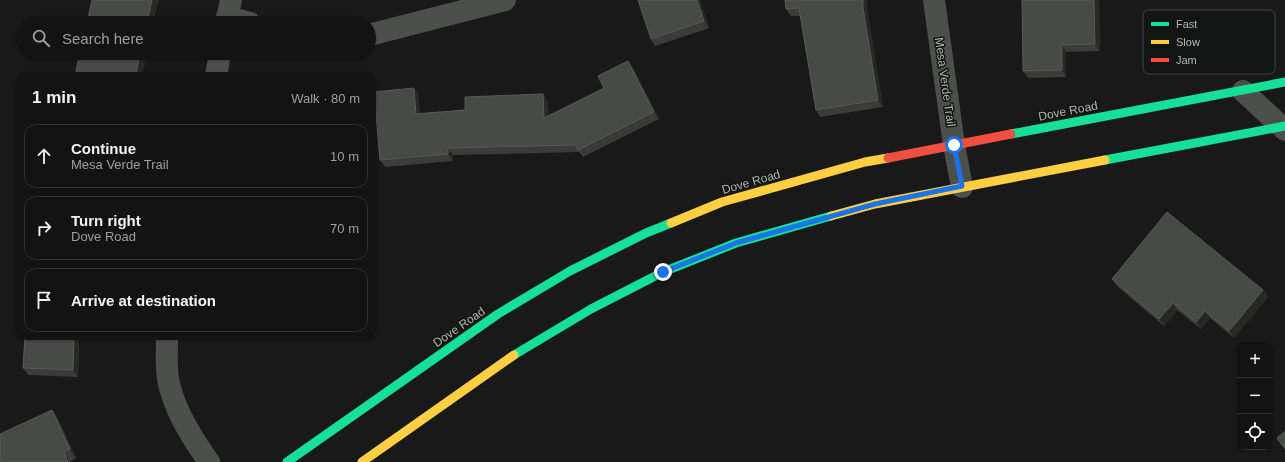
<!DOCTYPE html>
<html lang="en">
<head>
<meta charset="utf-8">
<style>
	body { margin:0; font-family:Arial,sans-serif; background:#202021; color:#f1f3f6 }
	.controls { position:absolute; right:12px; bottom:12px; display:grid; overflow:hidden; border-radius:8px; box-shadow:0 1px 3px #0004 }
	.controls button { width:36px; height:36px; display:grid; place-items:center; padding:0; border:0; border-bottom:1px solid #323233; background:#131313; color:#f1f3f6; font:20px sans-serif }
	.stop { position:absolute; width:12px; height:12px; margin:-9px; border:3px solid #1a73e8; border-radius:50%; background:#fff }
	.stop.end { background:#1a73e8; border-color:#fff; box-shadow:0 1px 4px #0008 }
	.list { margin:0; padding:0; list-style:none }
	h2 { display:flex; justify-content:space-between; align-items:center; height:52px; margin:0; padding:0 16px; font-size:17px }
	h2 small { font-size:13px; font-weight:400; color:#9d9ea0 }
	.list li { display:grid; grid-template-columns:26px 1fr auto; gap:12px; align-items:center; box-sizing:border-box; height:64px; margin:0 8px 8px; padding:0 8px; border:1px solid #323233; border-radius:12px }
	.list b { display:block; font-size:15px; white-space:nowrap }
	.list p { margin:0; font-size:13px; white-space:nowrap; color:#9d9ea0 }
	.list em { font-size:13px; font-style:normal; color:#9d9ea0 }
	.icon { flex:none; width:22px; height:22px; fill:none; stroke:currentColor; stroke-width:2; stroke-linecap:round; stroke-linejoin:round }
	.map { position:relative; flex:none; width:1285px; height:462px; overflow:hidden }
	.search { position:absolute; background:#131313; box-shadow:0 1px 3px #0004; left:16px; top:16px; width:360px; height:44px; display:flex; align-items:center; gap:10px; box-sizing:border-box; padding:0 14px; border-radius:22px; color:#9d9ea0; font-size:15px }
	.panel { position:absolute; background:#131313; box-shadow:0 1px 3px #0004; left:16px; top:72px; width:360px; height:268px; border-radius:12px }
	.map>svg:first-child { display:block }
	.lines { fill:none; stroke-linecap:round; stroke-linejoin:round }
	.street { stroke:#4c4f4c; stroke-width:22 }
	.fast { stroke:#16e098; stroke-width:9 }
	.slow { stroke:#ffcf43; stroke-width:9 }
	.jam { stroke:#f24e42; stroke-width:9 }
	.wall { fill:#3b3c3a }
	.shaded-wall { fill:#282927 }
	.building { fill:#474a46; stroke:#575b56 }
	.route { stroke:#1a73e8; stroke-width:5 }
	.labels { text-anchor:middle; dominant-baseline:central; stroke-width:3; stroke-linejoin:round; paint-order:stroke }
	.street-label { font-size:12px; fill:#adb9ac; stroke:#131514 }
	.key { fill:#131514; stroke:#414642; stroke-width:1 }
	.key-label { font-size:11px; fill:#adb9ac }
</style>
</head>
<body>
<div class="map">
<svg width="1285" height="462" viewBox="0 0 1285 462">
	<rect width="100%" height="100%" fill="#191919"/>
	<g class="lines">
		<g class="street">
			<polyline points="934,0 954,145 962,187"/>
			<polyline points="227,17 250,23"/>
			<polyline points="226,23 231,0"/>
			<polyline points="369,35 505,0"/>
			<polyline points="216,76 220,53"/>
			<polyline points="1243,91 1285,130"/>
			<path d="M167 336C167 355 165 376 172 394 179 418 195 442 209 462"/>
		</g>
		<g class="fast">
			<polyline points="1011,134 1285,82"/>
			<polyline points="1105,160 1285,126"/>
			<polyline points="514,355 591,309 663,272 736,243 831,216"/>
			<polyline points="287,462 498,314 570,271 646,233 671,223"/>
		</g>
		<g class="slow">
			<polyline points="831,216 875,204 1105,160"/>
			<polyline points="671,223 722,202 865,162 888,158"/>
			<polyline points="362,462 514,355"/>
		</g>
		<polyline class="jam" points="888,158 1011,134"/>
	</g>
	<g class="wall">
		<polygon points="700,0 709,28 655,46 651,39"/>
		<polygon points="785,0 868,15 883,107 820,117 816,110 800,16 791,16 786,9"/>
		<polygon points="1099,0 1100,51 1066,52 1066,77 1028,78 1023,71"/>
		<polygon points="628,61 633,68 659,119 583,157 579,152 453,155 453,161 385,167 380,160 414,88 418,95 420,113 465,110 548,101 548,116 604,88"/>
		<polygon points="1112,279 1263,290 1268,297 1234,338 1210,318 1201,329 1177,310 1164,326 1117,286"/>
		<polygon points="25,336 79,336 78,377 28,375 23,368"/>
		<polygon points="52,410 58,419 76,458 70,462 0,462"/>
	</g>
	<g class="shaded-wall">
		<polygon points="152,0 159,0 153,23 147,23"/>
		<polygon points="697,0 700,0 709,28 704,21"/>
		<polygon points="863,0 867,0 868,15 883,107 878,100 863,8"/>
		<polygon points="1094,0 1099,0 1100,51 1095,44"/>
		<polygon points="1062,45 1066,52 1066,77 1062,70"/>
		<polygon points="140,53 147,53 142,76 136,76 136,74"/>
		<polygon points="628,61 633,68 659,119 654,112"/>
		<polygon points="414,88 418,95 420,121 416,114"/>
		<polygon points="543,94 548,101 549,125 544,118"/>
		<polygon points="448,148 453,155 453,161 448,154"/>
		<polygon points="1263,290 1268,297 1234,338 1229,331"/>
		<polygon points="1173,303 1177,310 1164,326 1159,319"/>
		<polygon points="1205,311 1210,318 1201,329 1196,322"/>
		<polygon points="74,336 79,336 78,377 73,370"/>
		<polygon points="52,410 58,419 76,458 70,449"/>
		<polygon points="64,452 70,462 68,462"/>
	</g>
	<g class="building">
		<polygon points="92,0 152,0 147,23 87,23"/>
		<polygon points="638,0 697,0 704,21 651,39"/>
		<polygon points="785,0 863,0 863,8 878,100 816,110 799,8 786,9"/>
		<polygon points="1022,0 1094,0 1095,44 1062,45 1062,70 1023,71"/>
		<polygon points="80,53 140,53 136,74 137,74 136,76 75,76"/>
		<polygon points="628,61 654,112 578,150 576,145 448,148 448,154 380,160 374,92 414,88 416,114 465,110 465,97 543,94 544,118 604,88 598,76"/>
		<polygon points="1167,212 1263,290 1229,331 1205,311 1196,322 1173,303 1159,319 1112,279"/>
		<polygon points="25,336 74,336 73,370 23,368"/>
		<polygon points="52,410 70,449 64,452 68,462 0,462 0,434"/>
		<polygon points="1285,431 1285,449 1277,438"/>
	</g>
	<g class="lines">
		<polyline class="route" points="663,272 736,243 875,204 962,186 954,145"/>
	</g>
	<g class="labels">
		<g class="street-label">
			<text transform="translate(945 82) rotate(82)">Mesa Verde Trail</text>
			<text transform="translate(1068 111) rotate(-11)">Dove Road</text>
			<text transform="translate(751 182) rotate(-16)">Dove Road</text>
			<text transform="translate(459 327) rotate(-35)">Dove Road</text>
		</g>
	</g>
	<rect x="1143" y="10" width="132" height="64" rx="6" class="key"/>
	<rect x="1151" y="22" width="18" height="4" fill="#16e098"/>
	<rect x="1151" y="40" width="18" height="4" fill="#ffcf43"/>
	<rect x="1151" y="58" width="18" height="4" fill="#f24e42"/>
	<g class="key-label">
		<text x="1176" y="28">Fast</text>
		<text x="1176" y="46">Slow</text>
		<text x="1176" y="64">Jam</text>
	</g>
</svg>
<div class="controls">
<button>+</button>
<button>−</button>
<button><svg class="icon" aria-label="locate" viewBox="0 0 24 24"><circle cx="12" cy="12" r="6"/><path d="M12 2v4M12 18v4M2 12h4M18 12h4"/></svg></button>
</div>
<div class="stop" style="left:954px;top:145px"></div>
<div class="stop end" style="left:663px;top:272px"></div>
<div class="search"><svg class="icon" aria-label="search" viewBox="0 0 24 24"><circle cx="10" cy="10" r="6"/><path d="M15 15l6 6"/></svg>Search here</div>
<section class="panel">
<h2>1 min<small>Walk · 80 m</small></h2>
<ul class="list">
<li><svg class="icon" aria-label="ahead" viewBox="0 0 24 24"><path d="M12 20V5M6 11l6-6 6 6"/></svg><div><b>Continue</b><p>Mesa Verde Trail</p></div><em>10 m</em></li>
<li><svg class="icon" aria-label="right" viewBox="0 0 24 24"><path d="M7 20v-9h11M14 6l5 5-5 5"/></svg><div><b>Turn right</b><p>Dove Road</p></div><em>70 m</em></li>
<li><svg class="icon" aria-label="arrive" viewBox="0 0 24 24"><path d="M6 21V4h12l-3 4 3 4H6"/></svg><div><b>Arrive at destination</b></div></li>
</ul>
</section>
</div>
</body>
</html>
